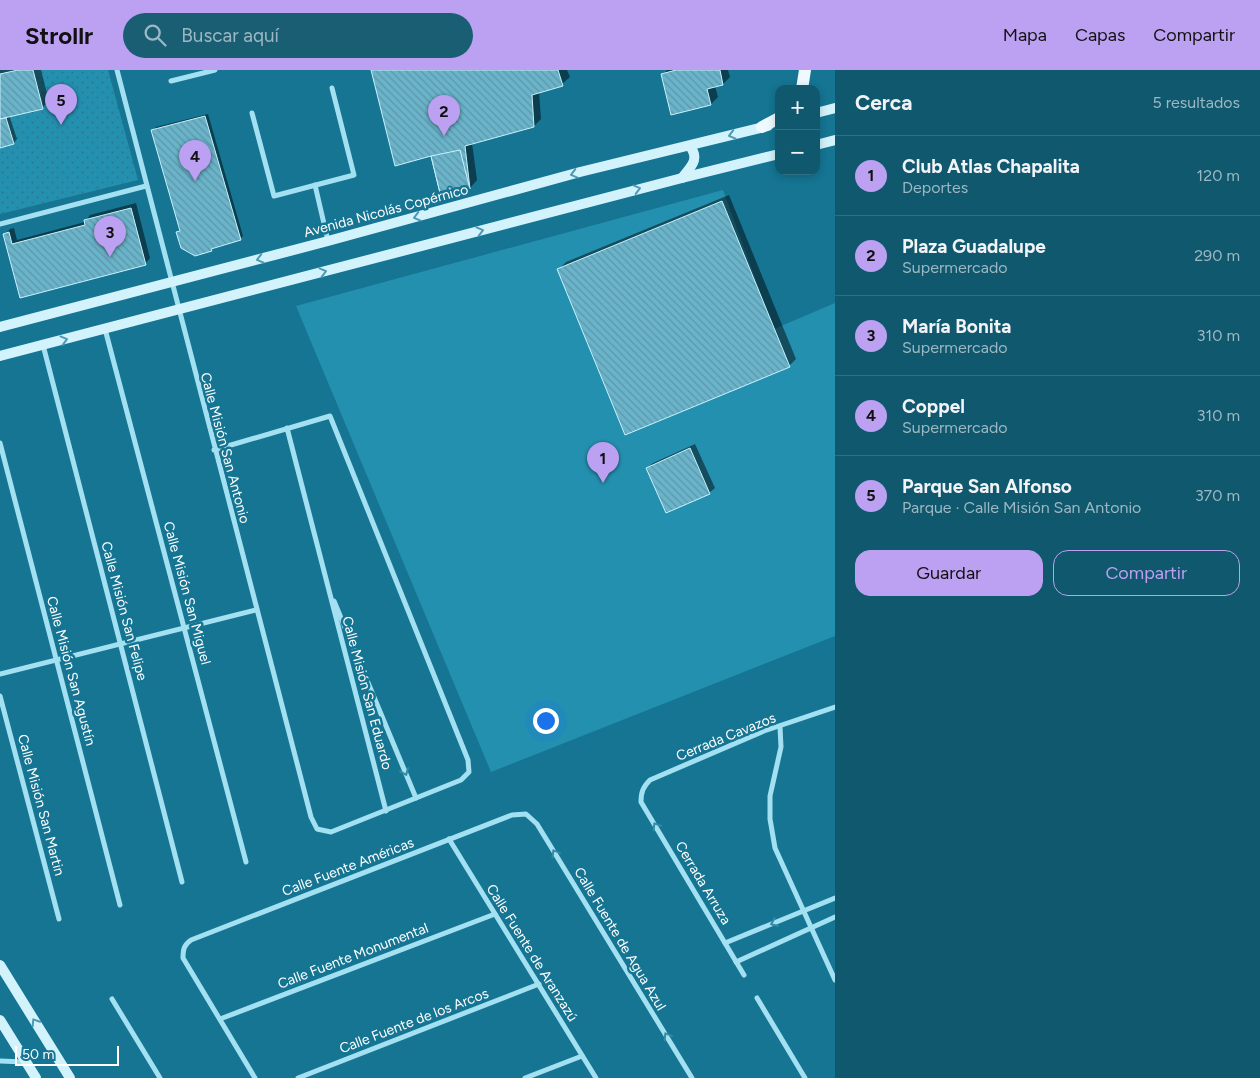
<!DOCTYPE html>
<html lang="es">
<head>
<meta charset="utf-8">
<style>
	body { margin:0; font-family:Figtree,sans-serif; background:#195e73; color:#f1f3f6 }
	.controls { position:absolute; right:15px; top:15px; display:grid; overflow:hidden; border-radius:10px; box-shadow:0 2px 8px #0003 }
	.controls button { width:45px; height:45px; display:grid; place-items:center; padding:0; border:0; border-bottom:1px solid #306e81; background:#10586e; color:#f1f3f6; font:25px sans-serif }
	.scale { position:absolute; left:15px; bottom:12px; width:104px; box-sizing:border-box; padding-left:5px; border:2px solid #fff; border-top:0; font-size:14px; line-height:18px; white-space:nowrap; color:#fff; -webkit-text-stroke:4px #157593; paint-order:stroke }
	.you { position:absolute; left:545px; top:650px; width:18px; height:18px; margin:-12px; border:4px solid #fff; border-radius:50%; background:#1a73e8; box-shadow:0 0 0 8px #1a73e833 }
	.badge { display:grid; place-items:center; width:32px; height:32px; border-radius:50%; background:#bca0f2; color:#111; font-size:16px; font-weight:700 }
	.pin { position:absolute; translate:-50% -41px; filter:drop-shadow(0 1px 2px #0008) }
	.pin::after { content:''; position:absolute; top:26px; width:18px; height:15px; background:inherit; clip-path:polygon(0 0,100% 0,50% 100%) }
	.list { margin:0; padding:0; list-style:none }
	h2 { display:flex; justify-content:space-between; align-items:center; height:65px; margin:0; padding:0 20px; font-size:21px }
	h2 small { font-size:16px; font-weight:400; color:#9cb8c2 }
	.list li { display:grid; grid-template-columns:32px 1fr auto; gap:15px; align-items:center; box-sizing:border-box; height:80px; padding:0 20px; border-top:1px solid #306e81 }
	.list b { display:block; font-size:19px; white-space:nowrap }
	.list p { margin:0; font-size:16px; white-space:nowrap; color:#9cb8c2 }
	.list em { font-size:16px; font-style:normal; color:#9cb8c2 }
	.actions { display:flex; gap:10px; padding:15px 20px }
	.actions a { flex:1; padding:11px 0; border:1px solid #bca0f2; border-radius:15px; text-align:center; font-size:18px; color:#bca0f2 }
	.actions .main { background:#bca0f2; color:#111 }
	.icon { flex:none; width:28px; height:28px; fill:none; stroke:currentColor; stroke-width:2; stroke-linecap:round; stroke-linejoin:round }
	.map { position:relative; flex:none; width:835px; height:1008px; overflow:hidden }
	header { display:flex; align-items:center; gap:30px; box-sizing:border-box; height:70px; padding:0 25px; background:#bca0f2; color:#111 }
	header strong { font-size:24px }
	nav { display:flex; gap:28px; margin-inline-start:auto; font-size:18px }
	.search { width:350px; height:45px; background:#195e73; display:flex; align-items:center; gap:12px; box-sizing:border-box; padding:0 18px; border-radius:28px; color:#9cb8c2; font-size:19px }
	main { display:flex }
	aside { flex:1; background:#10586e }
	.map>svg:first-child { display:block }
	.park { fill:url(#park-dots) }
	.pitch { fill:#2490b0 }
	.shadow { fill:#0007 }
	.building { fill:url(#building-back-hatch); stroke:#caf1fc }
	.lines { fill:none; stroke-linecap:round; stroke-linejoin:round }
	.street { stroke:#a3e0f1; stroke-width:5 }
	.secondary { stroke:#d2f2fc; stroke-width:10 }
	.primary { stroke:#eefaff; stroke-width:12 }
	.oneway { stroke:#4e9ab2 }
	.oneway2 { stroke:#318aa6 }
	.labels { text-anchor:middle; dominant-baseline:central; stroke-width:5; stroke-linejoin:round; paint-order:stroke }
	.street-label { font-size:14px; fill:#fff; stroke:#157593 }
</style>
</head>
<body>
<header>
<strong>Strollr</strong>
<div class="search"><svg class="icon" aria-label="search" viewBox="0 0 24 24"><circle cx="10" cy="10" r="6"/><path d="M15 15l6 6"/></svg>Buscar aquí</div>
<nav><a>Mapa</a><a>Capas</a><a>Compartir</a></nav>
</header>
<main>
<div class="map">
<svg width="835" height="1008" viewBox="0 0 835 1008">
	<defs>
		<pattern id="park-dots" width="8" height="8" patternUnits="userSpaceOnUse" patternTransform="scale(1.25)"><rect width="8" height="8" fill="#2490b0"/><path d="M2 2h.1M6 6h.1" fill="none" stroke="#32788d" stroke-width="1.8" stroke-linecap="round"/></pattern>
		<pattern id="building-back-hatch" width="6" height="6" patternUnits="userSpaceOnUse" patternTransform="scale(1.25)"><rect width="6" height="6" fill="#69b4cb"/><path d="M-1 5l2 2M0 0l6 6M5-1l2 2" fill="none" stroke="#6095a5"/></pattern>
	</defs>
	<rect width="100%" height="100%" fill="#157593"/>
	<polygon class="park" points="0,0 108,0 138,110 0,144"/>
	<polygon class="pitch" points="723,120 774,259 835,233 835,566 491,702 296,236"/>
	<g class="shadow">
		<polygon points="0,0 41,0 49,31 42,38 9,45 17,69 14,73 0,76"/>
		<polygon points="374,0 567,0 570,7 562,14 539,21 541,49 534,56 472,73 477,110 470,118 432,84"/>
		<polygon points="667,0 728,0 730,7 723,14 715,16 718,27 711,34 672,43 663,5"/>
		<polygon points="208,44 243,166 240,169 214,176 211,180 178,162 181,159 153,61 156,57"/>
		<polygon points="729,125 796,289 789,296 559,199 566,192"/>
		<polygon points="136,133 150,188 145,194 21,227 5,164 10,159 14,158 17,170 85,152 90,145"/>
		<polygon points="695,374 715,418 709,423 647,398 653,393"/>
	</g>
	<g class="building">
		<polygon points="18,0 33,0 43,39 0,49 0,4"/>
		<polygon points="371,0 558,0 563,16 532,25 534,57 465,76 470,119 441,127 431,86 395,96"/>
		<polygon points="720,0 723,15 707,19 711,35 671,45 661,4 676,0"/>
		<polygon points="205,46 241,170 211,179 212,181 195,186 181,178 176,162 180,161 151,60"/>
		<polygon points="6,48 14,74 0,78 0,49"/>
		<polygon points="460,80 470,119 441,127 431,86"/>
		<polygon points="722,131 790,297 625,365 557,199"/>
		<polygon points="131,138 146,195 20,228 3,164 9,162 12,174 85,155 84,150"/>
		<polygon points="690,378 710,424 666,443 646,398"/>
	</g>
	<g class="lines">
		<g class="street">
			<polyline points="117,0 311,747 317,759 331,762 461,710 469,702 468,690 330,346 214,380"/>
			<polyline points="171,11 215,0"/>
			<polyline points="252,43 274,126 354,105 332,18"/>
			<polyline points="315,115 328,171"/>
			<polyline points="0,154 146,116"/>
			<polyline points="105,259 246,792"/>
			<polyline points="43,275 182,812"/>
			<polyline points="287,358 386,741"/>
			<polyline points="0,373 120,835"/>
			<polyline points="334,531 416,728"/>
			<polyline points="0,604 256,540"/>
			<polyline points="0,626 59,849"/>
			<polyline points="780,657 781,677 770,726 770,749 775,778 835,910"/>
			<polyline points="449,769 596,1008"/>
			<polyline points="725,873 835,828"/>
			<polyline points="736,892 835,847"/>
			<path d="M744 905 641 732C641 722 643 717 650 710L764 661 835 637"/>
			<polyline points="757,928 805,1008"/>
			<polyline points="112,929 160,1008"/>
			<polyline points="220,949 495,844"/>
			<polyline points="0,991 25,992"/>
			<path d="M255 1008 183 888C183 879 184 875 191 870L512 745 526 744 537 754 692 1008"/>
			<polyline points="298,1008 539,914"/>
			<polyline points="525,1008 582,986"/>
		</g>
		<g class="secondary">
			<polyline points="816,43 835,38"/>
			<polyline points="816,75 835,70"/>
			<path d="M682 108C691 96 700 90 690 76"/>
			<polyline points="0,257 328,171 580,102 768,56"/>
			<polyline points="0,286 682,108 779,84"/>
			<polyline points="0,895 70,1008"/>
			<polyline points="0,950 36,1008"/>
		</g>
		<g class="primary">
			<polyline points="802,19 805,0"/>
			<polyline points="762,57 779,48"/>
		</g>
	</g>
	<defs><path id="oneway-chevron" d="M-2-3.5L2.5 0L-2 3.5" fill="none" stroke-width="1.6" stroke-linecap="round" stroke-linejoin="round" transform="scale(1.25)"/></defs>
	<g class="oneway">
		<use href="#oneway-chevron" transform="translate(732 65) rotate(165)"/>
		<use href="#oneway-chevron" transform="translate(574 104) rotate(165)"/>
		<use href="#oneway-chevron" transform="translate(637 119) rotate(-15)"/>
		<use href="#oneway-chevron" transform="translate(417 147) rotate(165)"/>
		<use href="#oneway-chevron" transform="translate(480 161) rotate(-15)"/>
		<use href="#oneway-chevron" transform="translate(260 189) rotate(165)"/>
		<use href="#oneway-chevron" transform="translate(323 202) rotate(-15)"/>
		<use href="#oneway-chevron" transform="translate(64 270) rotate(-15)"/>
		<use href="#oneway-chevron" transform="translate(35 952) rotate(-122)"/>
	</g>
	<g class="oneway2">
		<use href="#oneway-chevron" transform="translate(405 702) rotate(68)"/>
		<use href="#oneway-chevron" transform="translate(656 756) rotate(-121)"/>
		<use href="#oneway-chevron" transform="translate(555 783) rotate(-121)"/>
		<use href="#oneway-chevron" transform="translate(774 853) rotate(157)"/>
		<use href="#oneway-chevron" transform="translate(667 966) rotate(-121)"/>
	</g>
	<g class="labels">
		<g class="street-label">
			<text transform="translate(386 141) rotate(-15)">Avenida Nicolás Copérnico</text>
			<text transform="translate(225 378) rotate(75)">Calle Misión San Antonio</text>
			<text transform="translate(187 523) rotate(75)">Calle Misión San Miguel</text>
			<text transform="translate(124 541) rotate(75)">Calle Misión San Felipe</text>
			<text transform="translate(71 601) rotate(75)">Calle Misión San Agustín</text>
			<text transform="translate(367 623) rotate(75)">Calle Misión San Eduardo</text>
			<text transform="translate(726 667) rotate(-22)">Cerrada Cavazos</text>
			<text transform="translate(41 735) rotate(75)">Calle Misión San Martin</text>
			<text transform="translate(348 797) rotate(-21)">Calle Fuente Américas</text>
			<text transform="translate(703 813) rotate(59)">Cerrada Arruza</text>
			<text transform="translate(620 869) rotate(59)">Calle Fuente de Agua Azul</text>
			<text transform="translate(532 883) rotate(58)">Calle Fuente de Aranzazú</text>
			<text transform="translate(353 886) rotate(-21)">Calle Fuente Monumental</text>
			<text transform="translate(414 951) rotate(-21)">Calle Fuente de los Arcos</text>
		</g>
	</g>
</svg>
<div class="controls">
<button>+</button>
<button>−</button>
</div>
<div class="scale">50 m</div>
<div class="you"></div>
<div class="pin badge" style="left:603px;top:413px">1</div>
<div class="pin badge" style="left:444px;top:66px">2</div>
<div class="pin badge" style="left:110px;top:187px">3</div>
<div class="pin badge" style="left:195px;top:111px">4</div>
<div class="pin badge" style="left:61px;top:55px">5</div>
</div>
<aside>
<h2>Cerca<small>5 resultados</small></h2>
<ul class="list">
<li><span class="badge">1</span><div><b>Club Atlas Chapalita</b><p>Deportes</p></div><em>120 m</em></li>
<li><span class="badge">2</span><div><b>Plaza Guadalupe</b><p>Supermercado</p></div><em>290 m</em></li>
<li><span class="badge">3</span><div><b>María Bonita</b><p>Supermercado</p></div><em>310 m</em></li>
<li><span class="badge">4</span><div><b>Coppel</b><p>Supermercado</p></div><em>310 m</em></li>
<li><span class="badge">5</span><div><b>Parque San Alfonso</b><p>Parque · Calle Misión San Antonio</p></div><em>370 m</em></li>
</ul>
<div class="actions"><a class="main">Guardar</a><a>Compartir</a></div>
</aside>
</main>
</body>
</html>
